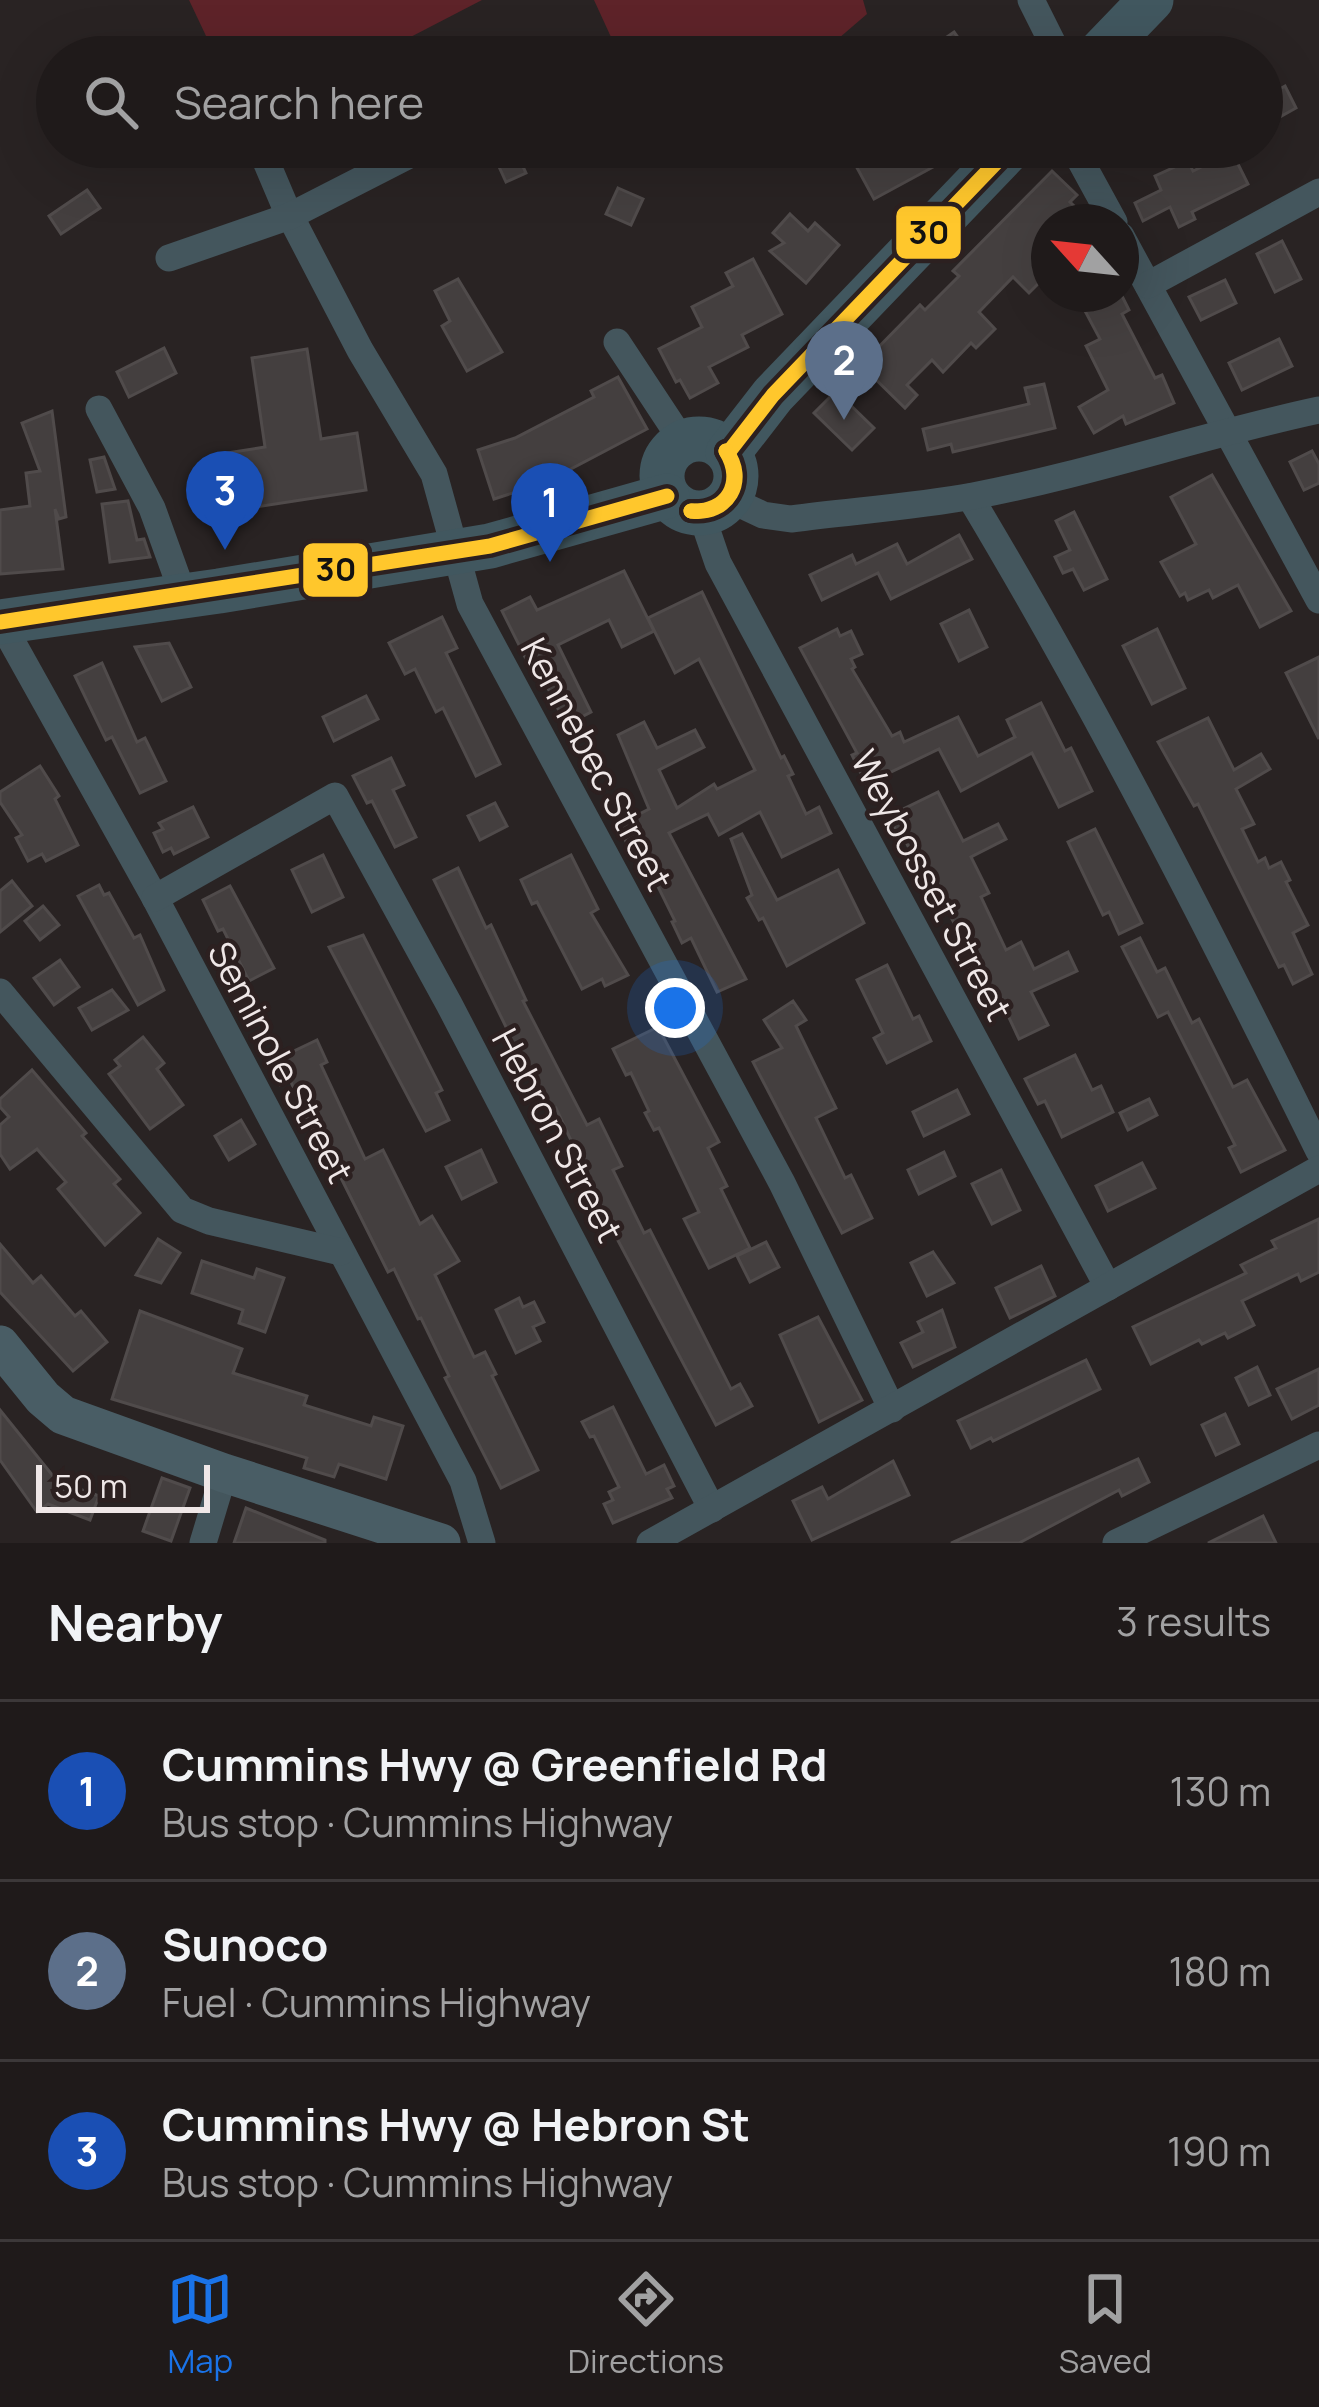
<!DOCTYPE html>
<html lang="en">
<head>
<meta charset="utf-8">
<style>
	body { margin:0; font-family:Manrope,sans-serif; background:#272323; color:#f1f3f6 }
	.compass { position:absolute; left:1031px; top:204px; width:108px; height:108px; border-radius:50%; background:#1f1a1a; box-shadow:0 12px 48px #0002; rotate:297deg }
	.scale { position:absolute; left:36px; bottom:30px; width:174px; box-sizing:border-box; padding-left:12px; border:6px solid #efe7e7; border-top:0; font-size:33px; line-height:42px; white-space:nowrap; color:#efe7e7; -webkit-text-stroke:9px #2c2020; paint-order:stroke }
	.you { position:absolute; left:675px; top:1008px; width:42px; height:42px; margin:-30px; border:9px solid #fff; border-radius:50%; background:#1a73e8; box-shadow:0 0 0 18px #1a73e833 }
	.badge { display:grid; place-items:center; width:78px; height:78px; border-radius:50%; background:#1a73e8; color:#fff; font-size:39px; font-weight:700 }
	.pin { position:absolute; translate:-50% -99px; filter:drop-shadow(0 3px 6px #0008) }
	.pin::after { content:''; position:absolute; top:63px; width:42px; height:36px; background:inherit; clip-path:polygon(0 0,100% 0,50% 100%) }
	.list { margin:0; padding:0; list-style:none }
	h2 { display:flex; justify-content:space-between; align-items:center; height:156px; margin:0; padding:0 48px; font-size:51px }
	h2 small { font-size:39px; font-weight:400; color:#a1a1a2 }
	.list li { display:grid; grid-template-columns:78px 1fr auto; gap:36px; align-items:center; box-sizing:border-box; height:180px; padding:0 48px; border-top:3px solid #3c3839 }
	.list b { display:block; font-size:45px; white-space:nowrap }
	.list p { margin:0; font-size:39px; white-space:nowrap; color:#a1a1a2 }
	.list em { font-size:39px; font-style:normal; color:#a1a1a2 }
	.icon { flex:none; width:66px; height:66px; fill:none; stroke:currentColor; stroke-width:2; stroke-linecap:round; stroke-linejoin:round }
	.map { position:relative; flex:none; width:1319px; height:1543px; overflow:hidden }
	.search { position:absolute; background:#1f1a1a; box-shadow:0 12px 48px #0002; left:36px; right:36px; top:36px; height:132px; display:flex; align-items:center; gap:30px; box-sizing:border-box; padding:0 42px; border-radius:66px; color:#a1a1a2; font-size:45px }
	.sheet { height:696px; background:#1f1a1a }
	nav { display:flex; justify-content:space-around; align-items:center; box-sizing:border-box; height:168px; border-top:3px solid #3c3839; background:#1f1a1a; font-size:33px; color:#a1a1a2 }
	nav a { display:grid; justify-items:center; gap:6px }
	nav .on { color:#1a73e8 }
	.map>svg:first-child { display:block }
	.green { fill:#5e2329 }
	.building { fill:#443f3f; stroke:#504b4b; stroke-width:3 }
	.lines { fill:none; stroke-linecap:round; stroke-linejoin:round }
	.minor { stroke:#44565d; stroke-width:27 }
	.secondary { stroke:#495d65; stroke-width:39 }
	.primary { stroke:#41575f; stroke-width:45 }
	.bus-1-casing { stroke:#2c2020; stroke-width:24 }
	.bus-1 { stroke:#ffc72c; stroke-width:15 }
	.labels { text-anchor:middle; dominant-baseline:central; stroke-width:9; stroke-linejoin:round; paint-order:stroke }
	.street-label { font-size:36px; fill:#efe7e7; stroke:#2c2020 }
	.line-badge { stroke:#2c2020; stroke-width:4.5 }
	.pale-badge-label { font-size:33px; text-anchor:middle; font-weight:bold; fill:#111 }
</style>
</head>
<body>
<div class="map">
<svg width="1319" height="1543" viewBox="0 0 1319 1543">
	<rect width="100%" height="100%" fill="#292323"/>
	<g class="green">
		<polygon points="189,0 482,0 372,57 216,57"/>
		<polygon points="594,0 863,0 867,14 817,57 631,57 616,48"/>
	</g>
	<g class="building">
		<polygon points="954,32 972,57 918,57"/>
		<polygon points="1285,86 1296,108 1262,127 1262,99"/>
		<polygon points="490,147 514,147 526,173 506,182"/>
		<polygon points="859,147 925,147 935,166 874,199 849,153"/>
		<polygon points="1232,152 1248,184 1192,212 1195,219 1179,227 1170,207 1143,221 1135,203 1161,190 1155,176 1188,161 1193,171"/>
		<polygon points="1052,171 1077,195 1070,202 1091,222 1049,222 1049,273 1029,293 1013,277 979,312 995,329 976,348 971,343 943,372 932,360 907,385 917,395 905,408 861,365 920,305 925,310 959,276 953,271"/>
		<polygon points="618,188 643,199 631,225 606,214"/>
		<polygon points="87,190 100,208 61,234 49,216"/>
		<polygon points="790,214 808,231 815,223 839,245 806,283 770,251 784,243 773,233"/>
		<polygon points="1282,241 1301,279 1275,292 1257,254"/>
		<polygon points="753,259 782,314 742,335 748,347 709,367 718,383 690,398 680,380 676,382 659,349 702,327 692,307 733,286 726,273"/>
		<polygon points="458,279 502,352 467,371 442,326 450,321 435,291"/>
		<polygon points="1225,280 1236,303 1201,320 1189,297"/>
		<polygon points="1076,294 1121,294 1129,310 1122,314 1155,378 1162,375 1174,403 1126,424 1123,416 1094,433 1079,407 1108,390 1086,346 1100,339"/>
		<polygon points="1279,339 1292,366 1242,390 1229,363"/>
		<polygon points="164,348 176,373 129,397 117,372"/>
		<polygon points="307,349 321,439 357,433 366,490 236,510 227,453 265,447 252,358"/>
		<polygon points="618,377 647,429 544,483 494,499 478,450 515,438 594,397 591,391"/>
		<polygon points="1044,384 1055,428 953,452 951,444 928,450 923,429 1029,404 1025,388"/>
		<polygon points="836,391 874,428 852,450 814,413"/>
		<polygon points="52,411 66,517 59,519 55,509 63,569 0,574 0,510 30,506 26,473 40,471 22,423"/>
		<polygon points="1312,451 1319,464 1319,483 1304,490 1290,462"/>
		<polygon points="104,457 115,489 97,492 90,460"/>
		<polygon points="1212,475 1291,611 1260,627 1238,585 1213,598 1209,590 1188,600 1185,593 1180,596 1161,562 1196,544 1171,497"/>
		<polygon points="128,501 137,540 144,539 150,557 110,562 102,504"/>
		<polygon points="1074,512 1107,579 1084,590 1073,569 1063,573 1055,557 1070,550 1056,521"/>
		<polygon points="959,535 972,559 891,599 878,573 822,600 810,575 852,555 856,564 897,544 907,564"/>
		<polygon points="624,571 654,631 622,647 609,620 558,645 591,712 566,725 536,664 530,667 502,611 530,597 537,610"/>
		<polygon points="702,592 781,758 784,756 793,774 788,776 806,814 819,807 831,833 782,857 760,812 719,835 708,814 669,833 746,979 717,992 691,938 682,943 672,922 675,921 639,848 631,852 618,825 649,809 618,735 644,722 657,748 695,730 704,747 659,770 677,808 714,784 717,789 755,770 699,659 675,673 648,618"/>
		<polygon points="969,610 987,647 959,661 941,624"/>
		<polygon points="442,617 457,648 446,653 500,764 476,776 443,708 436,712 415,669 405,674 389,643"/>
		<polygon points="837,629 840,636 851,631 862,654 851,659 855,667 852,669 892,736 900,732 904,742 958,717 978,756 1015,737 1007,720 1041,703 1065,751 1071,748 1092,791 1059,807 1032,753 961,791 939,749 866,784 852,755 857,753 800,648"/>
		<polygon points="1157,629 1185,688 1152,704 1123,646"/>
		<polygon points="169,643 191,687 162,701 135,647"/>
		<polygon points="1319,657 1319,739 1286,673"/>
		<polygon points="102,663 137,742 145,738 166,781 140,793 112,737 106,740 75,676"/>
		<polygon points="366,696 378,719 334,741 323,717"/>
		<polygon points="1208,718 1234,770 1261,754 1270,769 1236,789 1254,824 1242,829 1258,862 1265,858 1269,868 1281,862 1290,880 1286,882 1308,925 1293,933 1312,974 1293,984 1284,965 1279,967 1198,804 1194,806 1158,742"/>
		<polygon points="391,758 404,785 393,790 416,837 395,847 372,801 367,803 353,776"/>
		<polygon points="40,766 59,796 55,799 78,845 46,861 42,854 28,861 16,838 22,835 0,802 0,792"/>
		<polygon points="938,792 963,841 998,824 1006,839 971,857 989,893 981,897 1006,950 1021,942 1034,969 1068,952 1077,971 1031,992 1048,1025 1019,1039 997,992 984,998 969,968 975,965 949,913 942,916 906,842 902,844 889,816"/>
		<polygon points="495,803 507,826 480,840 468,816"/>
		<polygon points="193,807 208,837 174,854 171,848 163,852 154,833 163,829 159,823"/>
		<polygon points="1095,829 1142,923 1119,934 1109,912 1103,915 1068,842"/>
		<polygon points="742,834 777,900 838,870 864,923 787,966 763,918 759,920 747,898 752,895 731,839"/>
		<polygon points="323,855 343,897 312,912 292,870"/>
		<polygon points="571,855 598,909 591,913 628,975 605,986 602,979 582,989 537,902 532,904 521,880"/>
		<polygon points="458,868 486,928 491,925 526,1000 523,1001 587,1125 599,1119 622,1166 613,1170 644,1233 650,1230 731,1389 740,1384 752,1406 716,1425 614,1233 556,1108 549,1112 525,1063 520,1066 504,1033 508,1031 434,880"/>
		<polygon points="12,881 32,906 0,932 0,891"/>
		<polygon points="99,885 104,895 109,893 134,938 140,935 164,990 138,1005 78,896"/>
		<polygon points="230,886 274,968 249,981 223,929 218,931 203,900"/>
		<polygon points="43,906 59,925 40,940 25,921"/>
		<polygon points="363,935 442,1090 436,1093 449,1120 426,1131 329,947"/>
		<polygon points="1140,938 1157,972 1165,968 1192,1023 1199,1019 1233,1087 1247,1080 1285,1150 1241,1172 1229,1148 1235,1145 1168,1012 1158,1017 1122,947"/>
		<polygon points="60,960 79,987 54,1005 34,978"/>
		<polygon points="887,965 913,1019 919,1016 931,1041 887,1063 874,1038 883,1033 857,980"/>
		<polygon points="112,990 128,1010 92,1030 79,1008"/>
		<polygon points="793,1001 806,1020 796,1026 836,1108 816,1118 845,1178 851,1175 872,1218 842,1233 753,1062 782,1048 764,1020"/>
		<polygon points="658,1027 719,1142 708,1148 727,1186 721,1189 750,1248 709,1268 684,1219 699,1212 659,1128 654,1130 645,1113 649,1111 631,1073 626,1075 613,1049"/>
		<polygon points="143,1037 164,1063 157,1069 183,1105 150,1129 109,1074 120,1066 115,1060"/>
		<polygon points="317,1040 327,1062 321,1065 365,1159 383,1150 420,1224 432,1216 459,1261 435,1275 474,1357 485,1352 496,1374 492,1376 538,1470 501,1488 445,1378 449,1376 421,1318 418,1319 394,1269 388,1272 339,1174 333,1178 290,1080 280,1085 269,1063"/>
		<polygon points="1075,1055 1092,1090 1101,1086 1113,1112 1062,1137 1045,1101 1038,1104 1025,1079"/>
		<polygon points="32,1070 86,1133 82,1136 120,1179 114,1184 140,1213 105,1245 58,1189 66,1182 37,1149 10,1169 0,1154 0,1125 9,1117 0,1107 0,1099"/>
		<polygon points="957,1090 969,1114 924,1136 913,1112"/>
		<polygon points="1149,1099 1157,1115 1128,1130 1120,1113"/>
		<polygon points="241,1120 255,1144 229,1160 215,1136"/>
		<polygon points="481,1150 496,1182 462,1199 446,1167"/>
		<polygon points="944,1152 955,1176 919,1194 908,1170"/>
		<polygon points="1142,1163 1155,1188 1108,1211 1096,1186"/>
		<polygon points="1001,1170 1020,1210 992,1224 972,1184"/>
		<polygon points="1319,1219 1319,1272 1301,1281 1298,1274 1242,1301 1254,1325 1228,1338 1225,1333 1202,1344 1199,1340 1151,1364 1133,1327 1246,1273 1241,1265 1276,1248 1272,1241"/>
		<polygon points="158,1239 180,1253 161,1283 136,1275"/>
		<polygon points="766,1242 779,1267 750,1282 737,1256"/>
		<polygon points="0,1244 33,1283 41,1276 75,1316 81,1311 107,1342 73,1371 0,1292"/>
		<polygon points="933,1252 954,1283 927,1296 911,1263"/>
		<polygon points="202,1261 254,1278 257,1269 284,1278 265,1332 239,1323 243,1310 192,1293"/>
		<polygon points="1041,1266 1055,1296 1010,1318 996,1288"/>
		<polygon points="519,1298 523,1307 534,1302 544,1322 533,1327 540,1341 516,1353 496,1310"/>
		<polygon points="942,1310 955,1347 913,1367 901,1343 923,1332 918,1322"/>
		<polygon points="140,1311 242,1349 233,1373 307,1396 304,1405 371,1426 374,1417 403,1426 386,1479 339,1464 334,1477 304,1468 307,1458 112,1399"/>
		<polygon points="818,1317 862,1400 819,1422 780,1335"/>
		<polygon points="1086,1360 1100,1389 993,1441 991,1438 971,1448 958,1421"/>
		<polygon points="1257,1367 1270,1395 1249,1405 1236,1378"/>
		<polygon points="1319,1369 1319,1405 1292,1419 1277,1389"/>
		<polygon points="613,1407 646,1474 664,1465 674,1486 667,1489 672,1498 613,1523 604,1504 613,1500 609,1492 619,1487 594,1436 590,1437 582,1422"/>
		<polygon points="0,1410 57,1481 99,1496 90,1520 48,1504 37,1512 0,1460"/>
		<polygon points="1225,1414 1239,1444 1216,1455 1202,1425"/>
		<polygon points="1138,1459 1149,1482 1122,1496 1119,1490 1019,1543 951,1543"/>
		<polygon points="893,1461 909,1495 812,1540 793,1501 822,1487 828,1499"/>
		<polygon points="162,1478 190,1488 171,1541 143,1531"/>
		<polygon points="246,1508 325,1540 325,1543 234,1543"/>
		<polygon points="1263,1516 1276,1543 1208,1543"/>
	</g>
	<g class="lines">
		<g class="minor">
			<polyline points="1031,0 1054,46 1056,57"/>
			<polyline points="260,147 285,206 360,350 434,474 470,604 782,1183 892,1409"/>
			<polyline points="1073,147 1114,222"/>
			<polyline points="1121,236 1319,600"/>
			<polyline points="169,258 290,216 419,150"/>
			<polyline points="1148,285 1319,192"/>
			<polyline points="617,342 683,442"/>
			<polyline points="99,409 152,508 183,594"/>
			<path d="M970 497C1097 709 1209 929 1319 1151"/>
			<path d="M729 499 763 515 791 519C851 511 913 507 973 496 1090 474 1202 435 1319 410"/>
			<polyline points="701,513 718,563 1108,1287"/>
			<polyline points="1,622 155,898 463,1481 482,1543"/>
			<polyline points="155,898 335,796 449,1004 712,1509"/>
			<polyline points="0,992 182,1210 209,1221 341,1252"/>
			<polyline points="203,1543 224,1473"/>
			<polyline points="650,1543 1319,1169"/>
			<polyline points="1116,1543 1319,1445"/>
		</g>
		<polyline class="secondary" points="0,1345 43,1398 63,1415 224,1473 441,1543"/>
		<g class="primary">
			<polyline points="1096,57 1151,0"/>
			<circle cx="699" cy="476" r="37"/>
			<polyline points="728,453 773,395 1011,147"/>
			<polyline points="0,622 219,591 490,546 667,496"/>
		</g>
		<g class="bus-1-casing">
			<g id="bus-1">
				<polyline points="728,453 773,395 1011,147"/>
				<path d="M691 511C728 513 745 482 726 451"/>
				<path d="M691 511C728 516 748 480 726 451"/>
				<polyline points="0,622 490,546 667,496"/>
			</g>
		</g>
		<use href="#bus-1" class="bus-1"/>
	</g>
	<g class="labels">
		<g class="street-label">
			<text transform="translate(597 764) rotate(62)">Kennebec Street</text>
			<text transform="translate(932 885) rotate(62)">Weybosset Street</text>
			<text transform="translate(281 1062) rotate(62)">Seminole Street</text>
			<text transform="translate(558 1135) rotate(62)">Hebron Street</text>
		</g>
	</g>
	<g class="line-badge">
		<rect x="894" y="204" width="69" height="57" rx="12" fill="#ffc72c"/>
		<rect x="301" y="541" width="69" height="58" rx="12" fill="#ffc72c"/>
	</g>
	<g class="pale-badge-label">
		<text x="929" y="244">30</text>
		<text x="336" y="581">30</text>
	</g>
</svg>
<svg class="compass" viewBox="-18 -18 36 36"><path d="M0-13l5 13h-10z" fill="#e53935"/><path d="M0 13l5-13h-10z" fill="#a1a1a2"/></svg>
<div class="scale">50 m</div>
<div class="you"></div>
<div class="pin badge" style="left:550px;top:562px;background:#1a4fb4">1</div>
<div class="pin badge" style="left:844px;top:420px;background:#5c6f8a">2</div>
<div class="pin badge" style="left:225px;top:550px;background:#1a4fb4">3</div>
<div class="search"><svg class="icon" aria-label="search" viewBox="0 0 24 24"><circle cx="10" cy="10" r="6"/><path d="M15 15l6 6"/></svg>Search here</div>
</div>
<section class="sheet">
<h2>Nearby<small>3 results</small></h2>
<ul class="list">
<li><span class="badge" style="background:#1a4fb4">1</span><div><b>Cummins Hwy @ Greenfield Rd</b><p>Bus stop · Cummins Highway</p></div><em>130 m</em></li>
<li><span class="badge" style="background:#5c6f8a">2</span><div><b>Sunoco</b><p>Fuel · Cummins Highway</p></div><em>180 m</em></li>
<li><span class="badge" style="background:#1a4fb4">3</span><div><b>Cummins Hwy @ Hebron St</b><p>Bus stop · Cummins Highway</p></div><em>190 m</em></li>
</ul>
</section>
<nav>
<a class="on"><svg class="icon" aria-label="map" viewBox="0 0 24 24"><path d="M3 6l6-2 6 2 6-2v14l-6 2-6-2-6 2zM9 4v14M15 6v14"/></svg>Map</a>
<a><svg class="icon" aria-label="directions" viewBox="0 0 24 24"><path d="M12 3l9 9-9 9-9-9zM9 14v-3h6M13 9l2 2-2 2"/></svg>Directions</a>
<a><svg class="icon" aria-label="saved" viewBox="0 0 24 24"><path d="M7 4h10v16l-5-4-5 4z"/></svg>Saved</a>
</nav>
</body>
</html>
